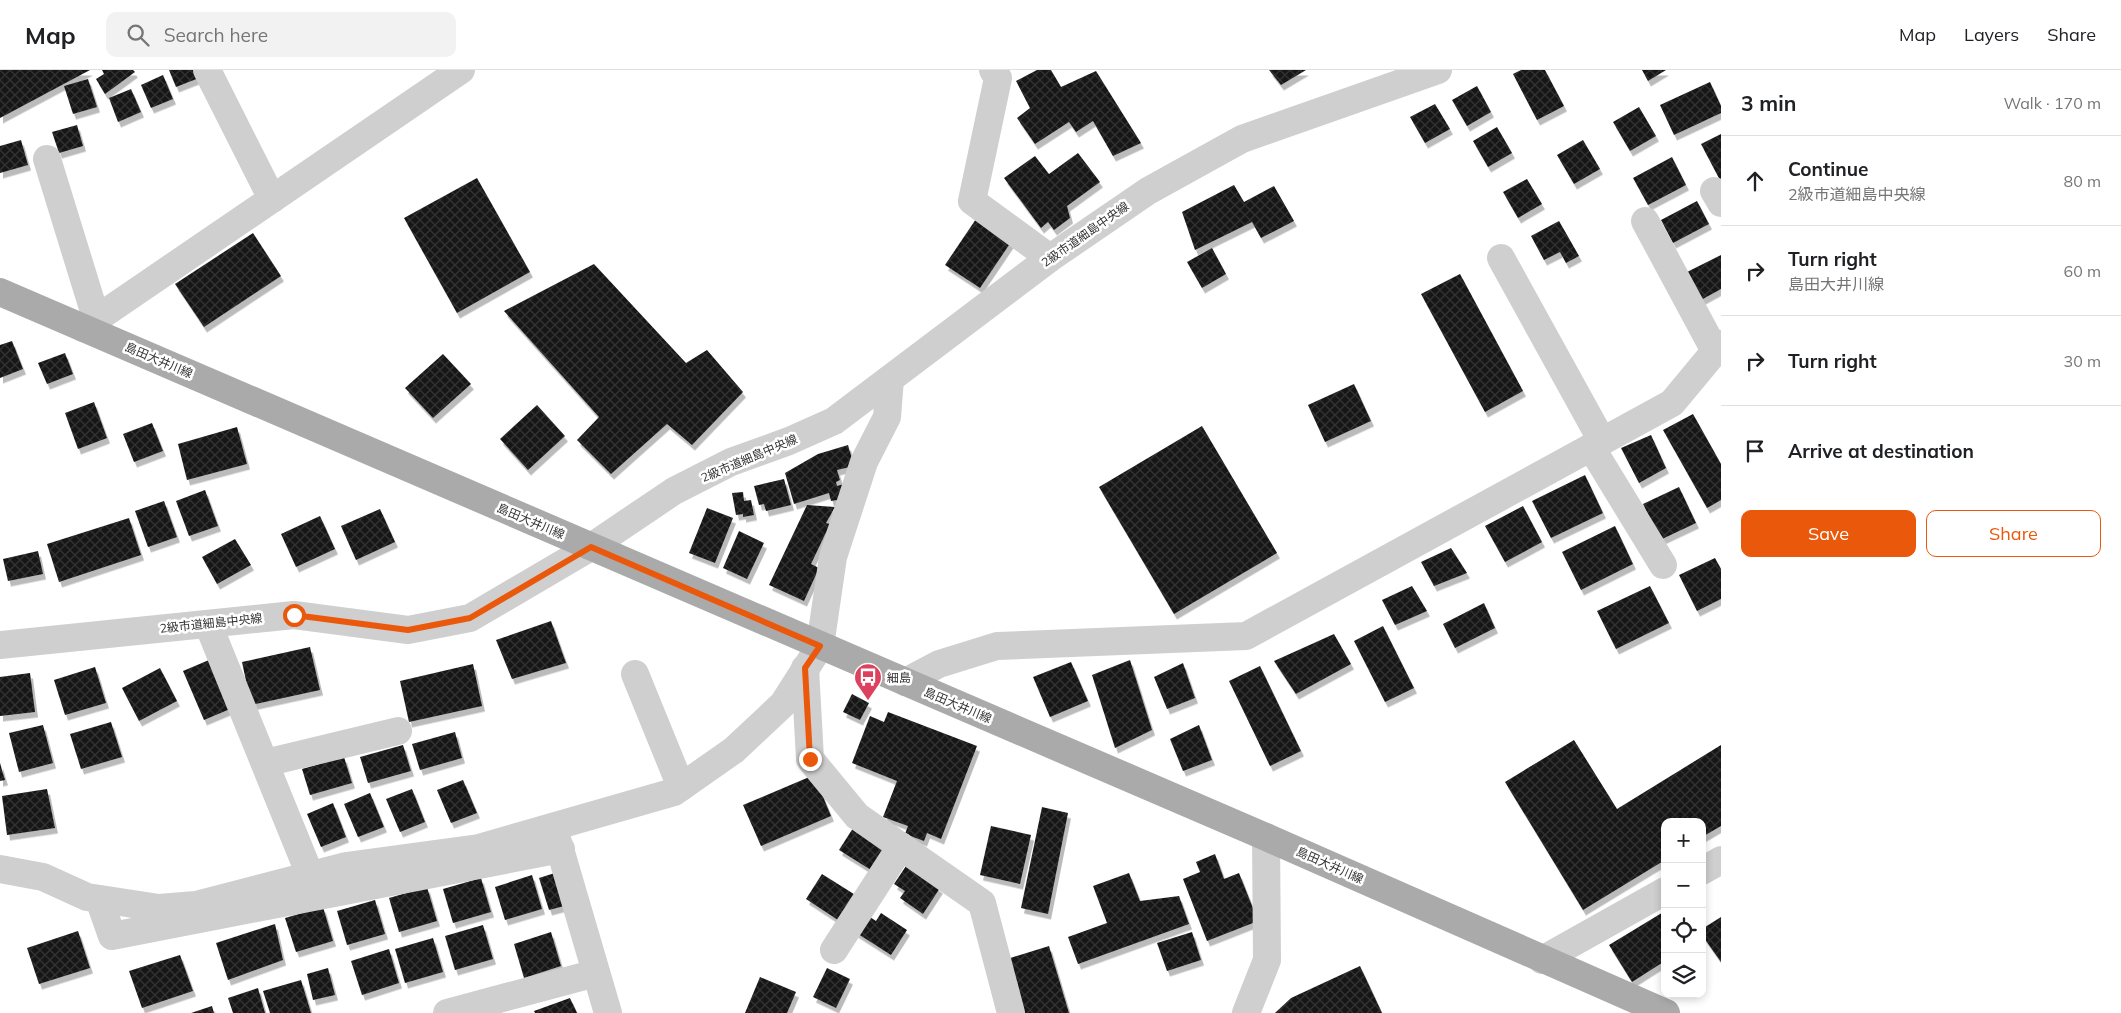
<!DOCTYPE html>
<html lang="en">
<head>
<meta charset="utf-8">
<style>
	body { margin:0; font-family:Mulish,"Noto Sans JP",sans-serif; background:#f2f2f2; color:#202124 }
	.controls { position:absolute; right:15px; bottom:15px; display:grid; overflow:hidden; border-radius:10px; box-shadow:0 2px 8px #0003 }
	.controls button { width:45px; height:45px; display:grid; place-items:center; padding:0; border:0; border-bottom:1px solid #e0e0e0; background:#fff; color:#202124; font:25px sans-serif }
	.stop { position:absolute; width:15px; height:15px; margin:-11px; border:4px solid #ea580c; border-radius:50%; background:#fff }
	.stop.end { background:#ea580c; border-color:#fff; box-shadow:0 1px 5px #0008 }
	.list { margin:0; padding:0; list-style:none }
	h2 { display:flex; justify-content:space-between; align-items:center; height:65px; margin:0; padding:0 20px; font-size:21px }
	h2 small { font-size:16px; font-weight:400; color:#757577 }
	.list li { display:grid; grid-template-columns:32px 1fr auto; gap:15px; align-items:center; box-sizing:border-box; height:90px; padding:0 20px; border-top:1px solid #e0e0e0 }
	.list b { display:block; font-size:19px; white-space:nowrap }
	.list p { margin:0; font-size:16px; white-space:nowrap; color:#757577 }
	.list em { font-size:16px; font-style:normal; color:#757577 }
	.actions { display:flex; gap:10px; padding:15px 20px }
	.actions a { flex:1; padding:11px 0; border:1px solid #ea580c; border-radius:10px; text-align:center; font-size:18px; color:#ea580c }
	.actions .main { background:#ea580c; color:#fff }
	.icon { flex:none; width:28px; height:28px; fill:none; stroke:currentColor; stroke-width:2; stroke-linecap:round; stroke-linejoin:round }
	.map { position:relative; flex:none; width:1721px; height:943px; overflow:hidden }
	header { display:flex; align-items:center; gap:30px; box-sizing:border-box; height:70px; padding:0 25px; background:#fff; border-bottom:1px solid #e0e0e0 }
	header strong { font-size:24px }
	nav { display:flex; gap:28px; margin-inline-start:auto; font-size:18px }
	.search { width:350px; height:45px; background:#f2f2f2; display:flex; align-items:center; gap:12px; box-sizing:border-box; padding:0 18px; border-radius:10px; color:#757577; font-size:19px }
	main { display:flex }
	aside { flex:1; background:#fff }
	.map>svg:first-child { display:block }
	.building { fill:url(#building-cross-hatch); filter:url(#shadow) }
	.lines { fill:none; stroke-linecap:round; stroke-linejoin:round }
	.minor { stroke:#cfcfcf; stroke-width:28 }
	.major { stroke:#aaa; stroke-width:28 }
	.route { stroke:#ea580c; stroke-width:6 }
	.labels { text-anchor:middle; dominant-baseline:central; stroke-width:5; stroke-linejoin:round; paint-order:stroke }
	.street-label { font-size:12px; fill:#323232; stroke:#fff }
	.poi-label { font-size:12px; fill:#323232; stroke:#fff; text-anchor:start }
</style>
</head>
<body>
<header>
<strong>Map</strong>
<div class="search"><svg class="icon" aria-label="search" viewBox="0 0 24 24"><circle cx="10" cy="10" r="6"/><path d="M15 15l6 6"/></svg>Search here</div>
<nav><a>Map</a><a>Layers</a><a>Share</a></nav>
</header>
<main>
<div class="map">
<svg width="1721" height="943" viewBox="0 0 1721 943">
	<defs>
		<pattern id="building-cross-hatch" width="8" height="8" patternUnits="userSpaceOnUse" patternTransform="scale(1.25)"><rect width="8" height="8" fill="#191919"/><path d="M0 0l8 8M0 8l8-8" fill="none" stroke="#323232"/></pattern>
		<filter id="shadow"><feDropShadow dx="3" dy="5.5" stdDeviation="0" flood-color="#0004"/></filter>
	</defs>
	<rect width="100%" height="100%" fill="#fff"/>
	<g class="building">
		<polygon points="0,0 90,0 0,48"/>
		<polygon points="102,0 133,0 135,2 105,24 96,9 104,4"/>
		<polygon points="169,0 195,0 199,8 176,17"/>
		<polygon points="1037,0 1051,0 1061,17 1096,1 1141,73 1113,86 1093,51 1076,62 1069,52 1035,74 1017,48 1030,38 1016,11"/>
		<polygon points="1269,0 1306,0 1281,15"/>
		<polygon points="1521,0 1545,0 1564,36 1537,50 1513,4"/>
		<polygon points="1642,0 1666,0 1648,11"/>
		<polygon points="163,5 173,29 151,38 141,15"/>
		<polygon points="88,9 97,37 73,44 64,16"/>
		<polygon points="1710,12 1721,36 1721,43 1674,65 1660,35"/>
		<polygon points="1477,16 1491,42 1467,56 1452,30"/>
		<polygon points="131,19 141,42 118,52 109,28"/>
		<polygon points="1435,34 1450,59 1425,73 1410,47"/>
		<polygon points="1639,37 1656,66 1630,81 1613,52"/>
		<polygon points="77,55 83,76 59,83 52,62"/>
		<polygon points="1497,57 1512,83 1488,97 1473,71"/>
		<polygon points="1721,64 1721,112 1701,74"/>
		<polygon points="21,70 28,95 0,103 0,76"/>
		<polygon points="1583,70 1600,99 1574,114 1557,85"/>
		<polygon points="1078,83 1100,112 1067,136 1070,148 1054,160 1048,152 1041,158 1004,108 1035,86 1049,104"/>
		<polygon points="1672,87 1686,115 1648,135 1633,108"/>
		<polygon points="477,108 530,202 457,243 404,148"/>
		<polygon points="1527,109 1542,134 1518,148 1503,122"/>
		<polygon points="1234,115 1244,132 1274,116 1294,151 1261,168 1252,152 1195,180 1182,142"/>
		<polygon points="1697,131 1709,154 1673,173 1661,150"/>
		<polygon points="976,149 1011,172 980,218 945,195"/>
		<polygon points="1559,151 1579,186 1566,193 1560,182 1544,190 1531,166"/>
		<polygon points="253,163 281,206 204,257 175,214"/>
		<polygon points="1212,178 1226,204 1202,218 1187,192"/>
		<polygon points="1721,185 1721,219 1701,230 1687,202"/>
		<polygon points="594,194 686,293 707,280 743,322 692,375 667,354 611,404 577,370 599,347 504,241"/>
		<polygon points="1460,204 1523,321 1485,342 1421,224"/>
		<polygon points="12,271 23,299 0,308 0,275"/>
		<polygon points="65,283 73,304 47,314 38,293"/>
		<polygon points="443,284 471,314 433,348 405,318"/>
		<polygon points="1354,314 1371,351 1325,372 1308,335"/>
		<polygon points="94,332 107,368 78,379 65,343"/>
		<polygon points="537,335 565,366 528,400 500,369"/>
		<polygon points="1693,344 1721,394 1721,430 1707,438 1663,360"/>
		<polygon points="152,353 163,381 134,392 123,364"/>
		<polygon points="1202,356 1277,483 1174,544 1099,417"/>
		<polygon points="237,357 247,394 187,410 178,374"/>
		<polygon points="1651,365 1666,398 1639,413 1621,378"/>
		<polygon points="848,375 854,396 837,400 840,410 836,412 837,416 844,414 843,429 831,431 829,423 794,434 785,403 818,384"/>
		<polygon points="1585,405 1603,443 1551,468 1532,431"/>
		<polygon points="784,409 791,435 766,441 764,434 759,435 754,416"/>
		<polygon points="1679,417 1696,453 1660,470 1643,434"/>
		<polygon points="205,420 218,456 189,466 176,431"/>
		<polygon points="743,422 744,431 751,430 754,445 743,447 743,444 736,445 732,423"/>
		<polygon points="164,431 177,467 148,477 135,441"/>
		<polygon points="807,435 835,437 826,453 830,454 811,494 819,498 804,531 769,515"/>
		<polygon points="1523,436 1542,472 1505,492 1485,456"/>
		<polygon points="707,438 733,448 715,493 689,483"/>
		<polygon points="380,439 395,472 356,490 341,456"/>
		<polygon points="320,446 335,479 296,497 281,464"/>
		<polygon points="129,448 141,485 59,512 47,474"/>
		<polygon points="1615,456 1633,494 1581,520 1562,482"/>
		<polygon points="739,461 764,473 747,509 723,498"/>
		<polygon points="235,469 251,495 217,514 202,487"/>
		<polygon points="1451,478 1467,503 1434,516 1421,492"/>
		<polygon points="38,481 43,504 8,511 3,489"/>
		<polygon points="1715,488 1721,499 1721,529 1697,541 1679,505"/>
		<polygon points="1412,516 1427,541 1395,555 1382,530"/>
		<polygon points="1650,516 1669,553 1616,579 1597,541"/>
		<polygon points="1484,533 1495,558 1455,578 1443,554"/>
		<polygon points="551,551 566,593 512,609 496,570"/>
		<polygon points="1383,556 1414,618 1385,632 1354,571"/>
		<polygon points="1334,564 1351,594 1296,624 1274,591"/>
		<polygon points="310,577 320,620 251,635 242,592"/>
		<polygon points="209,590 230,639 204,650 183,601"/>
		<polygon points="1130,590 1152,660 1115,678 1092,605"/>
		<polygon points="1071,592 1088,631 1050,647 1033,607"/>
		<polygon points="1183,593 1195,628 1167,639 1154,607"/>
		<polygon points="473,594 482,636 409,652 400,611"/>
		<polygon points="1260,596 1301,681 1270,696 1229,611"/>
		<polygon points="95,597 106,633 65,645 54,610"/>
		<polygon points="160,598 177,631 139,651 122,618"/>
		<polygon points="30,603 35,642 0,646 0,607"/>
		<polygon points="852,624 869,633 860,650 843,642"/>
		<polygon points="888,642 977,676 941,769 927,763 924,771 905,764 908,756 883,747 897,711 852,693 870,646 884,652"/>
		<polygon points="111,652 122,687 81,699 70,664"/>
		<polygon points="43,655 53,693 19,702 9,663"/>
		<polygon points="1199,655 1212,690 1183,701 1170,669"/>
		<polygon points="455,662 462,688 420,700 412,674"/>
		<polygon points="1574,670 1617,739 1721,675 1721,756 1702,767 1702,752 1665,752 1665,790 1583,840 1505,712"/>
		<polygon points="403,675 411,701 368,713 360,687"/>
		<polygon points="344,687 352,713 310,725 302,699"/>
		<polygon points="0,693 5,710 0,711"/>
		<polygon points="814,705 831,746 761,776 743,735"/>
		<polygon points="463,710 477,743 451,753 437,720"/>
		<polygon points="47,719 55,758 7,765 2,726"/>
		<polygon points="412,719 425,752 400,762 386,729"/>
		<polygon points="370,723 384,757 358,767 344,734"/>
		<polygon points="333,733 346,767 321,777 307,744"/>
		<polygon points="1042,737 1068,743 1048,844 1021,838"/>
		<polygon points="855,755 887,775 871,800 839,780"/>
		<polygon points="991,756 1031,765 1020,814 980,805"/>
		<polygon points="1215,784 1224,809 1239,803 1258,851 1207,871 1183,809 1200,802 1196,792"/>
		<polygon points="906,796 940,818 923,844 900,828 905,821 894,814"/>
		<polygon points="558,802 568,835 549,840 539,808"/>
		<polygon points="1129,803 1140,831 1179,826 1189,854 1078,894 1068,867 1107,853 1093,816"/>
		<polygon points="822,804 857,826 841,852 806,829"/>
		<polygon points="532,805 542,839 505,850 495,817"/>
		<polygon points="481,808 491,842 453,853 443,819"/>
		<polygon points="427,817 437,851 399,862 389,828"/>
		<polygon points="375,830 385,864 347,875 337,841"/>
		<polygon points="323,837 333,871 296,882 285,848"/>
		<polygon points="1665,841 1665,891 1632,912 1609,875"/>
		<polygon points="881,843 907,860 891,885 855,862 867,845 876,851"/>
		<polygon points="1721,847 1721,892 1702,865 1702,859"/>
		<polygon points="275,854 283,890 228,910 216,873"/>
		<polygon points="483,855 493,889 455,900 445,866"/>
		<polygon points="78,861 90,898 39,914 27,878"/>
		<polygon points="551,862 561,896 524,908 514,874"/>
		<polygon points="1192,862 1201,890 1167,901 1157,873"/>
		<polygon points="433,868 443,902 405,913 395,879"/>
		<polygon points="1049,876 1069,943 1023,943 1007,889"/>
		<polygon points="389,879 399,913 362,925 351,891"/>
		<polygon points="180,885 193,921 142,938 129,901"/>
		<polygon points="1360,896 1382,943 1275,943 1291,928"/>
		<polygon points="328,898 335,925 313,930 307,904"/>
		<polygon points="827,898 850,909 836,938 813,927"/>
		<polygon points="760,907 796,922 787,943 745,943"/>
		<polygon points="301,910 311,943 270,943 263,921"/>
		<polygon points="258,918 265,943 233,943 228,928"/>
		<polygon points="570,928 577,943 535,943 534,941"/>
		<polygon points="212,936 214,943 191,943"/>
	</g>
	<g class="lines">
		<g class="minor">
			<polyline points="207,0 272,129"/>
			<polyline points="993,0 998,8 972,131 1050,188"/>
			<polyline points="47,89 96,248"/>
			<polyline points="1714,121 1721,133"/>
			<polyline points="1645,151 1715,281"/>
			<polyline points="1501,188 1602,371"/>
			<polyline points="83,258 461,0"/>
			<polyline points="1591,377 1663,495"/>
			<polyline points="208,554 310,805"/>
			<polyline points="0,575 294,545 408,560 470,548 591,477 674,421 731,392 789,371 834,351 1050,188 1148,121 1242,69 1438,0"/>
			<polyline points="805,598 810,689 857,746 982,833 1011,943"/>
			<polyline points="635,604 681,717"/>
			<polyline points="905,612 939,594 997,576 1246,566 1672,333 1721,274"/>
			<polyline points="265,693 398,661"/>
			<polyline points="555,762 608,943"/>
			<polyline points="0,799 43,807 87,827 159,838 196,835 346,796 479,778 674,722 734,680 783,634 820,576 833,487 864,392 887,347 890,309"/>
			<polyline points="1702,801 1721,790"/>
			<polyline points="99,829 112,866 561,779"/>
			<polyline points="834,880 901,776"/>
			<polyline points="1542,890 1665,821"/>
			<polyline points="447,943 596,903"/>
			<polyline points="1246,943 1267,890 1266,767"/>
		</g>
		<polyline class="major" points="0,222 1266,767 1666,943"/>
	</g>
	<g class="lines">
		<polyline class="route" points="294,545 408,560 470,548 591,477 820,576 805,598 810,689"/>
	</g>
	<defs>
		<g id="bus-pin" transform="scale(1.4375)"><path d="M0 17L-7.5 6A9.5 9.5 0 1 1 7.5 6Z" fill="#dd415e" stroke="#fff"/><path d="M-5-6H5V4H4V6H2V4H-2V6H-4V4H-5ZM-3.5-4V0h7V-4ZM-3.5 1.2v1.5H-2V1.2ZM2 1.2v1.5H3.5V1.2Z" fill="#fff"/></g>
	</defs>
	<g fill-rule="evenodd">
		<use href="#bus-pin" x="868" y="607"/>
	</g>
	<g class="labels">
		<g class="street-label">
			<text transform="translate(1085 164) rotate(-35)">2級市道細島中央線</text>
			<text transform="translate(159 290) rotate(23)">島田大井川線</text>
			<text transform="translate(749 388) rotate(-23)">2級市道細島中央線</text>
			<text transform="translate(531 451) rotate(23)">島田大井川線</text>
			<text transform="translate(211 553) rotate(-6)">2級市道細島中央線</text>
			<text transform="translate(958 635) rotate(23)">島田大井川線</text>
			<text transform="translate(1330 795) rotate(24)">島田大井川線</text>
		</g>
		<g class="poi-label">
			<text x="887" y="607">細島</text>
		</g>
	</g>
</svg>
<div class="controls">
<button>+</button>
<button>−</button>
<button><svg class="icon" aria-label="locate" viewBox="0 0 24 24"><circle cx="12" cy="12" r="6"/><path d="M12 2v4M12 18v4M2 12h4M18 12h4"/></svg></button>
<button><svg class="icon" aria-label="layers" viewBox="0 0 24 24"><path d="M12 4l9 5-9 5-9-5zM3 14l9 5 9-5"/></svg></button>
</div>
<div class="stop" style="left:294px;top:545px"></div>
<div class="stop end" style="left:810px;top:689px"></div>
</div>
<aside>
<h2>3 min<small>Walk · 170 m</small></h2>
<ul class="list">
<li><svg class="icon" aria-label="ahead" viewBox="0 0 24 24"><path d="M12 20V5M6 11l6-6 6 6"/></svg><div><b>Continue</b><p>2級市道細島中央線</p></div><em>80 m</em></li>
<li><svg class="icon" aria-label="right" viewBox="0 0 24 24"><path d="M7 20v-9h11M14 6l5 5-5 5"/></svg><div><b>Turn right</b><p>島田大井川線</p></div><em>60 m</em></li>
<li><svg class="icon" aria-label="right" viewBox="0 0 24 24"><path d="M7 20v-9h11M14 6l5 5-5 5"/></svg><div><b>Turn right</b></div><em>30 m</em></li>
<li><svg class="icon" aria-label="arrive" viewBox="0 0 24 24"><path d="M6 21V4h12l-3 4 3 4H6"/></svg><div><b>Arrive at destination</b></div></li>
</ul>
<div class="actions"><a class="main">Save</a><a>Share</a></div>
</aside>
</main>
</body>
</html>
